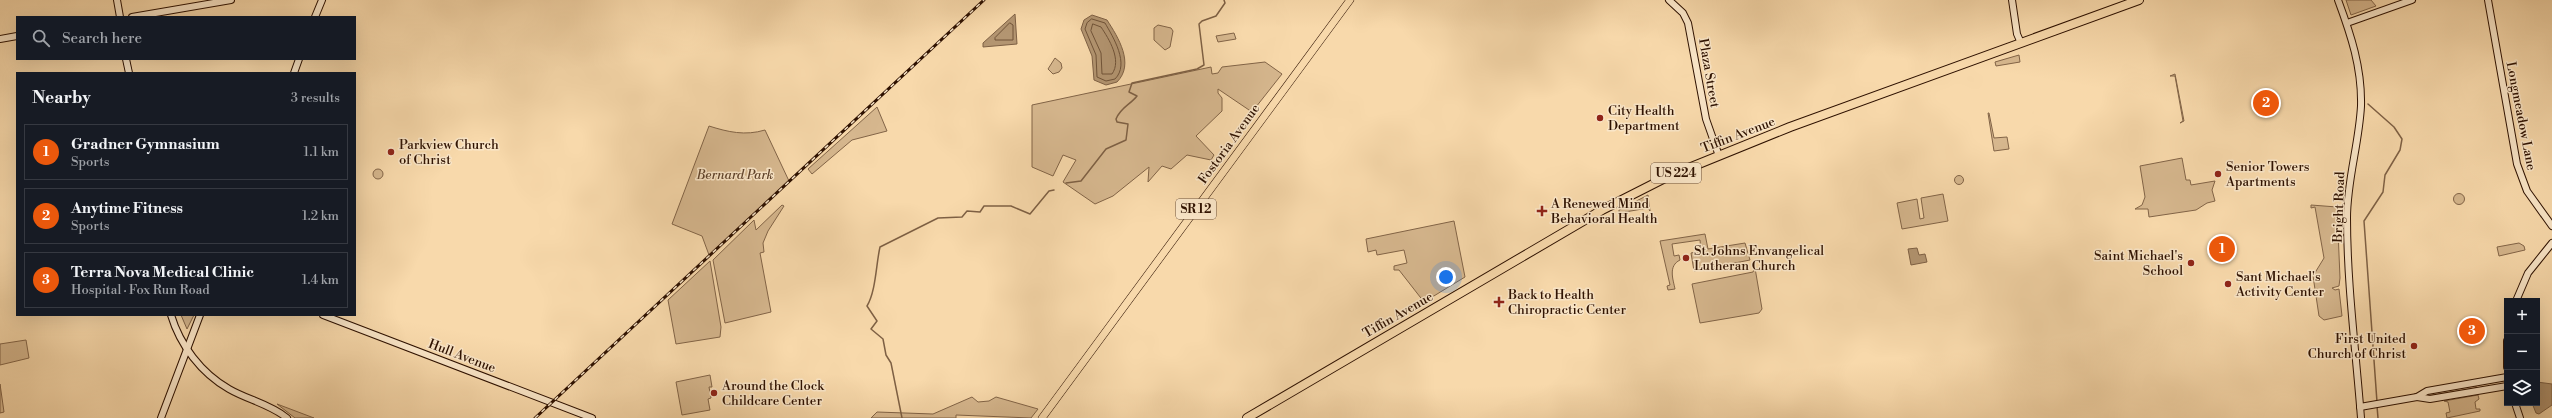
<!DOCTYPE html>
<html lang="en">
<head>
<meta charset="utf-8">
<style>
	body { margin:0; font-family:"Libre Bodoni",serif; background:#242831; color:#f1f3f6 }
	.controls { position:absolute; right:12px; bottom:12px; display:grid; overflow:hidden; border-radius:0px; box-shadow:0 4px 16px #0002 }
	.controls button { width:36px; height:36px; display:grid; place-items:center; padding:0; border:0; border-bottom:1px solid #363941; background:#171b24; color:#f1f3f6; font:20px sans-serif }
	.you { position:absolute; left:1446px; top:277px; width:14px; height:14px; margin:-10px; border:3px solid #fff; border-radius:50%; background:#1a73e8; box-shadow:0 0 0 6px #1a73e833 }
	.badge { display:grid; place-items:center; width:26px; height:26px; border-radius:50%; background:#ea580c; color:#fff; font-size:13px; font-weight:700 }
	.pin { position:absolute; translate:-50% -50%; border:2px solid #fff; box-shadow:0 1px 4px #0006 }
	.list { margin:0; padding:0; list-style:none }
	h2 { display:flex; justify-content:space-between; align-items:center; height:52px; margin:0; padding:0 16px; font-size:17px }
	h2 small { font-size:13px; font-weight:400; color:#9ea1a6 }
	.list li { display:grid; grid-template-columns:26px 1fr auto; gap:12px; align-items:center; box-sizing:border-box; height:56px; margin:0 8px 8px; padding:0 8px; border:1px solid #363941; border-radius:0px }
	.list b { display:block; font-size:15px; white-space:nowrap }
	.list p { margin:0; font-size:13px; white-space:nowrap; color:#9ea1a6 }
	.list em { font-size:13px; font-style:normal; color:#9ea1a6 }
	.icon { flex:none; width:22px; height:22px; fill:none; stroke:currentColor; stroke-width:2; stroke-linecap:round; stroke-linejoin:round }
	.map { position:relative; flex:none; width:2552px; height:418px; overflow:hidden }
	.search { position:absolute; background:#171b24; box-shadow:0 4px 16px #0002; left:16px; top:16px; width:340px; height:44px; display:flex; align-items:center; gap:10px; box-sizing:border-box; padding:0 14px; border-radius:0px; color:#9ea1a6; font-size:15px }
	.panel { position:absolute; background:#171b24; box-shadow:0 4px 16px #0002; left:16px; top:72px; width:340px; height:244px; border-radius:0px }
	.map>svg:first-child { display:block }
	.green { fill:#d6b78e; stroke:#826447 }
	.water { fill:#b39571; stroke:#7e6044 }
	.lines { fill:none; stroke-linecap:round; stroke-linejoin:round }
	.shore { stroke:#705338; stroke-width:1 }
	.stream { stroke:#7e6044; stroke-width:1.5 }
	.secondary-casing { stroke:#2e1100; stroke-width:8 }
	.primary-casing { stroke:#2e1100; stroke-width:8 }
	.highway-casing { stroke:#2e1100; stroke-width:10 }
	.secondary { stroke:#fae6c8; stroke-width:6 }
	.primary { stroke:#f8d9ab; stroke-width:7 }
	.highway { stroke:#f8d9ab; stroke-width:8 }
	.rail-casing { stroke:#2e1100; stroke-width:3 }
	.rail { stroke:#fae6c8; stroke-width:1.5; stroke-dasharray:4.5; stroke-linecap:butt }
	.poi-dot { fill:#8f2418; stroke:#fae6c8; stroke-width:1.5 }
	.labels { text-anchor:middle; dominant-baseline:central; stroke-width:3; stroke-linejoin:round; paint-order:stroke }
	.shield { fill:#fae6c8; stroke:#6b513c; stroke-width:1 }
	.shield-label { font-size:12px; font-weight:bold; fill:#2e1100 }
	.street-label { font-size:13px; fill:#2e1100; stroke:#fae6c8 }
	.poi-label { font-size:13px; fill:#2e1100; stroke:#fae6c8; text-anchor:start }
	.park-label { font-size:13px; font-style:italic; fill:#60432b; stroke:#fae6c8 }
</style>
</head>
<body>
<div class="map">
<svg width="2552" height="418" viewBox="0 0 2552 418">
	<rect width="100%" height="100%" fill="#f8d9ab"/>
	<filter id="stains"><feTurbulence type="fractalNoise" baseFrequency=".005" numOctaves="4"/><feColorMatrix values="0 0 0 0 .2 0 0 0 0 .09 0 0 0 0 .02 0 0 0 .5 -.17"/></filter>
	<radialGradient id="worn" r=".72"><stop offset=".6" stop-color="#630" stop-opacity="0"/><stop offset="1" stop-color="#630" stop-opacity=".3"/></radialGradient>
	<g class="green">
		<polygon points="2346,0 2371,0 2376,6 2351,15"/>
		<polygon points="1158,25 1171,28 1173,31 1170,47 1165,50 1154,40 1154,28"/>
		<polygon points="1234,33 1236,39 1218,42 1216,36"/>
		<polygon points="2019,55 2020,62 1996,66 1995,62"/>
		<polygon points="1055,58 1061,63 1062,68 1059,72 1053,74 1048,69"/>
		<polygon points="1265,62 1282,74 1252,112 1218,89 1218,93 1222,98 1222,111 1196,136 1214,155 1211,160 1187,155 1171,169 1162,166 1148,182 1149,167 1113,196 1095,204 1063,182 1076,160 1063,155 1053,176 1032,167 1032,105 1211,67 1212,74 1218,73 1222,67"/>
		<polygon points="2175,74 2184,121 2180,123 2183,121 2175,76 2170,76"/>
		<polygon points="877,107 887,131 852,140 812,174 808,169"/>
		<polygon points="1988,113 1989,113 1994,138 2007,137 2009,149 1994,151"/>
		<path d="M709 126C728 132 745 136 765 130L789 181 709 255 702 236 672 224Z"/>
		<polygon points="2182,158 2186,180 2190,180 2191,185 2215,181 2212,190 2215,201 2207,203 2196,210 2149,217 2148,209 2135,209 2142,205 2145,197 2140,166"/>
		<circle cx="378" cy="174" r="5"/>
		<circle cx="1959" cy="180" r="4.5"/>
		<circle cx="2459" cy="199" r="5.5"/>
		<polygon points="1943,194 1948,221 1902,229 1897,203 1917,199 1920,219 1924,218 1921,198"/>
		<polygon points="1648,195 1650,211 1648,208 1625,212 1623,217 1619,215 1619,210"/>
		<polygon points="782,205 784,206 768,231 763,243 764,252 760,253 771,312 725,323 713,260 754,220 756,230"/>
		<polygon points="2311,205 2337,207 2340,278 2339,286 2332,288 2335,290 2339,289 2342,316 2324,320 2319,316 2313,276 2324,258 2315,207 2311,208"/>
		<polygon points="1454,221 1465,277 1424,302 1399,270 1394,270 1394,266 1407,263 1404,250 1377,255 1376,250 1368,252 1366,239"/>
		<path d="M1705 234 1708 249 1745 243 1750 260 1694 271 1691 253 1701 251 1700 240 1672 244 1674 256 1679 255 1680 260C1668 266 1673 279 1675 289L1668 290 1667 286 1670 285 1660 241Z"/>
		<polygon points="2519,243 2524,246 2525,250 2499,256 2497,247"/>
		<polygon points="710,261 721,327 720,337 676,344 668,300"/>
		<polygon points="1755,268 1762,309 1759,313 1700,323 1692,284 1753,272"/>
		<polygon points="181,315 194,315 187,329"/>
		<polygon points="26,340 29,358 0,365 0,344"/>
		<polygon points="710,375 712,387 709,387 711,398 708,399 710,410 682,415 676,382"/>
		<polygon points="0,384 4,412 0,413"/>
		<polygon points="2476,385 2476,388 2427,396 2428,393"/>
		<polygon points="2478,395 2479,399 2475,402 2476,409 2480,409 2480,411 2447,418 2446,413 2450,412 2448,402 2444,401"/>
		<polygon points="972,397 978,402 989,401 996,397 1038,409 1031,418 956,415 956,418 871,418 877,412 933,414"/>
		<polygon points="277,404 314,418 295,418"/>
	</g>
	<g class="water">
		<polygon points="1015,14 1017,44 983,47 983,43"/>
		<path d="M1092 15 1107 20C1118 37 1135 64 1117 82L1106 85 1094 80 1092 56 1081 29 1084 20Z"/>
		<polygon points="1917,248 1919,255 1925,254 1927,262 1911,265 1908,249"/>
		<polygon points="2537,382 2552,384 2552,405 2539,414 2536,413 2532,403 2537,403"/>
	</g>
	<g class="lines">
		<g class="shore">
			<path d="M1092 19 1105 23C1113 37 1130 64 1115 79L1106 81 1097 77 1096 55 1085 29 1087 23Z"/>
			<polygon points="1010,23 1013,25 1013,40 995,40 995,38"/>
			<path d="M1093 24 1101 27C1109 39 1122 60 1112 74H1102L1101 53 1091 31Z"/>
		</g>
		<g class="stream">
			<polyline points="2368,104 2394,127 2402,139 2400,150 2385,175 2383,192 2364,221 2377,402"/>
			<path d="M1066 183 1081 181 1106 149 1126 140 1128 124 1117 122 1116 119C1121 107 1130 105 1137 96L1129 92 1132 83 1197 69 1204 65 1199 24 1202 21 1216 16 1225 3 1224 0"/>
			<polyline points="2377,406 2378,418"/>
			<path d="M902 418 891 363 886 355 883 339 871 329 877 321 867 306C876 291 876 264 880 247L938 218 962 217 967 211 980 212 984 206H1011L1030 214 1049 191 1054 190"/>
		</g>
		<g class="secondary-casing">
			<g id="secondary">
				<polyline points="117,0 120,17"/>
				<polyline points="1669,0 1683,13 1688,23 1706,119 1719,156"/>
				<polyline points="2012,0 2017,34 2021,43"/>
				<path d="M2338 0C2351 35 2362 68 2361 106 2359 144 2347 180 2347 218 2347 284 2356 352 2361 418"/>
				<polyline points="2488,0 2517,164 2527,191 2552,226"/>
				<polyline points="132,17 231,0"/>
				<polyline points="315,17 322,0"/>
				<polyline points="2347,23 2412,0"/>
				<polyline points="0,39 17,36"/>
				<polyline points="126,59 129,73"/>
				<polyline points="294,73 299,59"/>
				<polyline points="2516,301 2528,273 2552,243"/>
				<path d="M171 315C180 345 201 373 229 389 248 400 270 404 287 418"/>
				<polyline points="323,315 592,418"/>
				<polyline points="2507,341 2507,367"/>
				<polyline points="2417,397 2430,399 2507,386"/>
				<polyline points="2515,403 2520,418"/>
				<polyline points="2360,407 2417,397 2427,391 2507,377"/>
				<polyline points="161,418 200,315"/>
			</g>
		</g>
		<g class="primary-casing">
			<polyline id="primary" points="1042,418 1350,0"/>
		</g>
		<g class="highway-casing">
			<polyline id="highway" points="1247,418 1602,210 1669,176 1790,127 2139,0"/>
		</g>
		<use href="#secondary" class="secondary"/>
		<use href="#primary" class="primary"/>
		<use href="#highway" class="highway"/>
		<g class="rail-casing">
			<polyline id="rail" points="535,418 984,0"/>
		</g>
		<use href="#rail" class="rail"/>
	</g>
	<g class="poi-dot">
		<circle cx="1600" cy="118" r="4"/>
		<circle cx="391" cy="152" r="4"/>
		<circle cx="2218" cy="174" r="4"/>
		<path d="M1540 205h4v4h4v4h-4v4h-4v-4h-4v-4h4z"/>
		<circle cx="1686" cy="258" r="4"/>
		<circle cx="2191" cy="263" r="4"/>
		<circle cx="2228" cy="284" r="4"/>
		<path d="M1497 296h4v4h4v4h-4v4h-4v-4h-4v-4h4z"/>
		<circle cx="2414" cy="346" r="4"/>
		<circle cx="714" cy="393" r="4"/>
	</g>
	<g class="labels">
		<g class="shield">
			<rect x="1651" y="163" width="50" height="20" rx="3"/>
			<rect x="1176" y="199" width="40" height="20" rx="3"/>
		</g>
		<g class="shield-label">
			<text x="1676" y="173">US 224</text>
			<text x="1196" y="209">SR 12</text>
		</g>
		<g class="street-label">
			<text transform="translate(1709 73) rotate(80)">Plaza Street</text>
			<text transform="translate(2521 116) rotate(79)">Longmeadow Lane</text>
			<text transform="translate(1738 135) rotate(-21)">Tiffin Avenue</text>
			<text transform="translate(1229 144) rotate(-54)">Fostoria Avenue</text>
			<text transform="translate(2339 207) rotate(-88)">Bright Road</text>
			<text transform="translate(1398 315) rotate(-30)">Tiffin Avenue</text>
			<text transform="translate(462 356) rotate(21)">Hull Avenue</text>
		</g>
		<g class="poi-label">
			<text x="1608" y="111">City Health<tspan x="1608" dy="15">Department</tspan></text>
			<text x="399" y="145">Parkview Church<tspan x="399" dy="15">of Christ</tspan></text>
			<text x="2226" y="167">Senior Towers<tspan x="2226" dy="15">Apartments</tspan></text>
			<text x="1551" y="204">A Renewed Mind<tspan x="1551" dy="15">Behavioral Health</tspan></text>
			<text x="1694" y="251">St. Johns Envangelical<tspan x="1694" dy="15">Lutheran Church</tspan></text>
			<text x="2183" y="256" text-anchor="end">Saint Michael's<tspan x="2183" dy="15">School</tspan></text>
			<text x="2236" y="277">Sant Michael's<tspan x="2236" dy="15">Activity Center</tspan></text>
			<text x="1508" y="295">Back to Health<tspan x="1508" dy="15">Chiropractic Center</tspan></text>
			<text x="2406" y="339" text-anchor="end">First United<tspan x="2406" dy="15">Church of Christ</tspan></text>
			<text x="722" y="386">Around the Clock<tspan x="722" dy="15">Childcare Center</tspan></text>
		</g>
		<g class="park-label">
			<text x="735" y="175">Bernard Park</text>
		</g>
	</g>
	<rect width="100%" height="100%" filter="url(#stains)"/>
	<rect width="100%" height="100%" fill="url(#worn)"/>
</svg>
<div class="controls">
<button>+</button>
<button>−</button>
<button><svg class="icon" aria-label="layers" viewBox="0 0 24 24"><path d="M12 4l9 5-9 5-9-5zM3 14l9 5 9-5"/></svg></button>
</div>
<div class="you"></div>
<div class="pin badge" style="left:2222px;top:249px">1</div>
<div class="pin badge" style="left:2266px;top:103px">2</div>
<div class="pin badge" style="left:2472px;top:331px">3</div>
<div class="search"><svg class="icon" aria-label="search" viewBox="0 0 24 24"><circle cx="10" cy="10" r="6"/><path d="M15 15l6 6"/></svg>Search here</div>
<section class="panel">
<h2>Nearby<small>3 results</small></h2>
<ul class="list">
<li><span class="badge">1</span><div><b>Gradner Gymnasium</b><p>Sports</p></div><em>1.1 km</em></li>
<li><span class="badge">2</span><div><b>Anytime Fitness</b><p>Sports</p></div><em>1.2 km</em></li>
<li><span class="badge">3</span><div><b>Terra Nova Medical Clinic</b><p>Hospital · Fox Run Road</p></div><em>1.4 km</em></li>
</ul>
</section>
</div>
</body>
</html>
